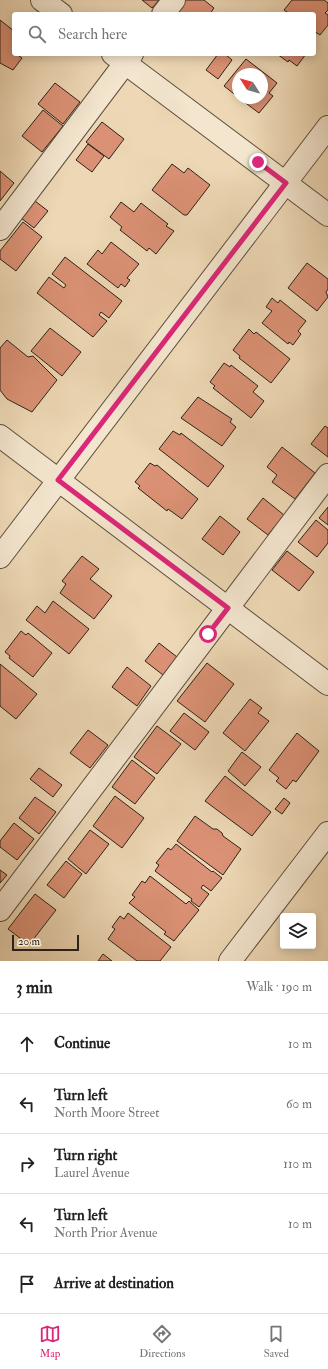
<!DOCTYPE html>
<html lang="en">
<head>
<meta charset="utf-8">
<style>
	body { margin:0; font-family:"IM FELL Double Pica",serif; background:#f2f2f2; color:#222 }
	.controls { position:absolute; right:12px; bottom:12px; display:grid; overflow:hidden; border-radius:4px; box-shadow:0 2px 10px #0003 }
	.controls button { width:36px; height:36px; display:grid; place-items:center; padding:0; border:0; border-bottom:1px solid #e0e0e0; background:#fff; color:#222; font:20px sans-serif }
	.compass { position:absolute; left:232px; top:68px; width:36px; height:36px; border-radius:50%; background:#fff; box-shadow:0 2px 10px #0003; rotate:307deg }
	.scale { position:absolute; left:12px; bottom:10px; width:67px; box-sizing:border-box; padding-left:4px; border:2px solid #2d2318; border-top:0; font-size:11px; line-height:14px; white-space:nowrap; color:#2d2318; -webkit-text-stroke:3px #f3e5ce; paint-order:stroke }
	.stop { position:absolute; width:12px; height:12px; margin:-9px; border:3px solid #db2777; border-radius:50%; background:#fff }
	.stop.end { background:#db2777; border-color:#fff; box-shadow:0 1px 4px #0008 }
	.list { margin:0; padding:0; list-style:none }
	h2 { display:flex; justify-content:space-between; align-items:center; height:52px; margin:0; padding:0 16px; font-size:17px }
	h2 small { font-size:13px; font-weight:400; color:#767676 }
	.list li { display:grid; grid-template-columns:26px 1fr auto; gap:12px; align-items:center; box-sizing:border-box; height:60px; padding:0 16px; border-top:1px solid #e0e0e0 }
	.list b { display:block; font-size:15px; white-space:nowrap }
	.list p { margin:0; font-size:13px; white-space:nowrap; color:#767676 }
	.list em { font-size:13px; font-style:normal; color:#767676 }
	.icon { flex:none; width:22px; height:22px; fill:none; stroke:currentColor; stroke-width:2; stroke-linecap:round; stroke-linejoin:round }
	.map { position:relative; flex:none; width:328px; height:961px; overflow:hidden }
	.search { position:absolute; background:#fff; box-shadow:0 2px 10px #0003; left:12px; right:12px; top:12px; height:44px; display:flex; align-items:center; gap:10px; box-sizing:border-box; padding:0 14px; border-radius:4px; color:#767676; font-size:15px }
	.sheet { height:352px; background:#fff }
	nav { display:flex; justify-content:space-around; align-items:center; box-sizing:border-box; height:56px; border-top:1px solid #e0e0e0; background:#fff; font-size:11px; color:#767676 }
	nav a { display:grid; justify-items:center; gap:2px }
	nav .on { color:#db2777 }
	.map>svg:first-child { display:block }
	.building { fill:#db9175; stroke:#2d2318 }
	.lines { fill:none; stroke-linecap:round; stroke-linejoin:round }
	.minor-casing { stroke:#5d503f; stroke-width:24 }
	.minor { stroke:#f3e5ce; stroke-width:22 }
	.route { stroke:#db2777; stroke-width:5 }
</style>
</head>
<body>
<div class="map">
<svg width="328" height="961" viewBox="0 0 328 961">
	<rect width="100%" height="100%" fill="#edd7b4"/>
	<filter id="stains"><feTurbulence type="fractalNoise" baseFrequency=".005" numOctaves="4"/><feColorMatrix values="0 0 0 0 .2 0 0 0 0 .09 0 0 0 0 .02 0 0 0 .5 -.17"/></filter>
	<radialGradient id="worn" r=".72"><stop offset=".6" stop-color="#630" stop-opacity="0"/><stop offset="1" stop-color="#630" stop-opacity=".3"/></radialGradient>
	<g class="building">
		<polygon points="142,0 159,0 152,8"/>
		<polygon points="184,0 204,0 214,8 210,14 174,14"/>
		<polygon points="292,0 324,0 328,3 328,10 325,13 328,15 328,25 320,35 314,31 314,14 290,14 284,10"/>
		<polygon points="0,20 14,31 14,54 20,54 19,56 22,58 13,70 0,63"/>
		<polygon points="218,54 225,54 232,60 218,79 206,70"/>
		<polygon points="277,54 306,54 297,66 289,60 288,62"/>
		<polygon points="246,59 277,83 269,93 273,96 259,113 239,98 262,98 262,74 238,74 238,97 224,86"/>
		<polygon points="55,83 80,102 63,124 38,104"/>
		<polygon points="43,110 63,126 42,152 22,136"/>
		<polygon points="102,122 124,139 109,159 86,142"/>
		<polygon points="88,144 104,156 92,172 76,160"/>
		<polygon points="172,164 184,173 188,168 210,185 187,215 184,215 152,190"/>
		<polygon points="0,171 14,183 0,201"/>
		<polygon points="35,201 48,211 34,228 21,218"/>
		<polygon points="121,202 134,212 141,203 168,224 166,226 174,231 156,254 149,248 147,251 120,230 122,227 110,217"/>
		<polygon points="23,222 42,237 16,271 0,259 0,251"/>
		<polygon points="111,242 139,264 127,278 130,280 125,287 121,284 118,288 87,264 98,250 102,254"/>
		<polygon points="65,257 122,301 109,318 101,312 99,315 107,321 93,337 37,293 49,277 64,288 66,285 52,274"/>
		<polygon points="307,263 328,279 328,289 326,292 328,297 317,311 288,288"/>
		<polygon points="272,298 278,303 280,300 306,321 298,331 301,334 293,345 289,342 288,344 262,323 272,311 266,307"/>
		<polygon points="50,328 81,352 62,376 31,351"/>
		<polygon points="249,329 254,334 256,332 290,359 271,383 239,358 240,356 233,350"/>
		<polygon points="7,340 28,357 33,356 57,380 32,412 7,399 0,390 0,348"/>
		<polygon points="224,363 230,367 231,365 258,386 253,392 264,401 251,418 213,388 215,386 210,382"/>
		<polygon points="198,397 232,419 230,422 236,427 222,446 181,418"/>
		<polygon points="325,426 328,428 328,457 311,444"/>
		<polygon points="173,431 180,435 181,433 224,466 208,487 159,449"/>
		<polygon points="282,447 315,473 295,499 272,482 277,475 267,467"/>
		<polygon points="150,463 155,466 157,465 198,499 182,519 168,509 167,511 138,488 140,486 135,482"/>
		<polygon points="263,498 284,515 268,535 247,519"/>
		<polygon points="328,507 328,525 319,518"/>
		<polygon points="220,516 240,532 223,555 202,539"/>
		<polygon points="316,520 328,530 328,543 317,557 298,542"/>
		<polygon points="287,551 314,572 299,591 272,570"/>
		<polygon points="82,556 99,569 90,579 112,596 94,619 60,593 66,584 62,581"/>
		<polygon points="53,601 89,629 69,654 26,620 37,606 45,613"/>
		<polygon points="21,631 26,635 28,633 52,653 33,677 9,658 10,656 5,652"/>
		<polygon points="159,643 177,657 163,675 145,661"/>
		<polygon points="207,663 234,684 205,722 177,701"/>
		<polygon points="0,664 37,694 16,719 0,706"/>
		<polygon points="127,667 151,686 137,706 112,687"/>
		<polygon points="250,699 262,708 258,713 269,721 245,751 223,733"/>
		<polygon points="184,713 209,732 195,750 170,731"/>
		<polygon points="157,726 181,744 157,774 134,757"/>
		<polygon points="88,730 108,745 90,768 70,753"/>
		<polygon points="297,733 319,751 296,782 293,780 286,789 276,781 279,778 269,770"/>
		<polygon points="242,752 261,767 245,786 228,771"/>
		<polygon points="132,760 155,778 135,804 112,787"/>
		<polygon points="39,768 62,785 53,797 30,779"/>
		<polygon points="225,776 271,812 252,836 205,801"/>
		<polygon points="115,796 144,818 122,848 93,826"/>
		<polygon points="35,797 56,812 39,834 19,818"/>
		<polygon points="284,798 290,803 282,814 275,809"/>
		<polygon points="195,816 213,829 217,829 222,833 223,836 241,849 223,875 177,841"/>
		<polygon points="14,823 34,839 17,860 0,847 0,841"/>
		<polygon points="90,830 109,844 86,874 68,859"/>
		<polygon points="176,844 212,872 213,871 222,878 211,891 203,885 201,888 209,894 199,907 191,901 192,899 155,871 159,865 156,863 168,848 171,850"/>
		<polygon points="66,861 82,874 64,898 47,885"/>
		<polygon points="0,870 7,875 0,883"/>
		<polygon points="150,876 186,904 189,901 199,910 174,941 164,934 166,932 129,903 135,897 132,895 142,881 145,883"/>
		<polygon points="35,894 56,910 29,945 8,929"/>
		<polygon points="128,913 171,947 160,961 137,961 108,939 115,929 112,927 120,916 124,919"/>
		<polygon points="103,954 112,961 98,961"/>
	</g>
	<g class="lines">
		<g class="minor-casing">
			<g id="minor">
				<polyline points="42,0 61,14"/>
				<polyline points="163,14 174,0"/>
				<polyline points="113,54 328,215"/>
				<polyline points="0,229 132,54"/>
				<polyline points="0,436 328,684"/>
				<polyline points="0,557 328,127"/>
				<polyline points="0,910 328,475"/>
				<polyline points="230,961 328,833"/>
			</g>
		</g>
		<use href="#minor" class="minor"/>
	</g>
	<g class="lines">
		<polyline class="route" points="208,634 228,608 58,480 286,183 258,162"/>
	</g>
	<rect width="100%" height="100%" filter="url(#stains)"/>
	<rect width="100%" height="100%" fill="url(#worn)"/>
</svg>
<div class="controls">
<button><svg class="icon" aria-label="layers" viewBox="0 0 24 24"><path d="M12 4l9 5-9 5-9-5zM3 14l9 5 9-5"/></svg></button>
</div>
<svg class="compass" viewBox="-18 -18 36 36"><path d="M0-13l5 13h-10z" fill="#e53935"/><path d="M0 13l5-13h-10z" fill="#767676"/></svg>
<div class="scale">20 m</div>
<div class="stop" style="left:208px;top:634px"></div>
<div class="stop end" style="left:258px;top:162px"></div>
<div class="search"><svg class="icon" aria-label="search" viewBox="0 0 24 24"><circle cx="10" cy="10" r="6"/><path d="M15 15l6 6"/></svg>Search here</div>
</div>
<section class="sheet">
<h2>3 min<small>Walk · 190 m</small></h2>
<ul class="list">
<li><svg class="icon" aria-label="ahead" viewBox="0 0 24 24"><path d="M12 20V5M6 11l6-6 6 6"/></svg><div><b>Continue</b></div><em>10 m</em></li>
<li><svg class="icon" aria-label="left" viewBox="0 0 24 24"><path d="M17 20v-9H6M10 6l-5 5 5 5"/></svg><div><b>Turn left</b><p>North Moore Street</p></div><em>60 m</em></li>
<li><svg class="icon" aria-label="right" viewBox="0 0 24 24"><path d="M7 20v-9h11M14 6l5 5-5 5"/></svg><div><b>Turn right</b><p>Laurel Avenue</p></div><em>110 m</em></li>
<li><svg class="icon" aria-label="left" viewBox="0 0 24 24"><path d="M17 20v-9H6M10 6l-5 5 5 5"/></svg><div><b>Turn left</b><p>North Prior Avenue</p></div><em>10 m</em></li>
<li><svg class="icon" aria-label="arrive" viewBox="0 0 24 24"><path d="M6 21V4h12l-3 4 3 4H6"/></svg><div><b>Arrive at destination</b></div></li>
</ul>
</section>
<nav>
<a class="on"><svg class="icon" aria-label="map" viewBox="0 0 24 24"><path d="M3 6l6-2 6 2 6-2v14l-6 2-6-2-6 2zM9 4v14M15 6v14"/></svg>Map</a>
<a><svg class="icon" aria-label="directions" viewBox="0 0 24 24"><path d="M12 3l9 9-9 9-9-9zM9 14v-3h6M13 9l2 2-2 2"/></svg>Directions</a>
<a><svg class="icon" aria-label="saved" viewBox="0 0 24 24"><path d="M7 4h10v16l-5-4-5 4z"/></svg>Saved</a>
</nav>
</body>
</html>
